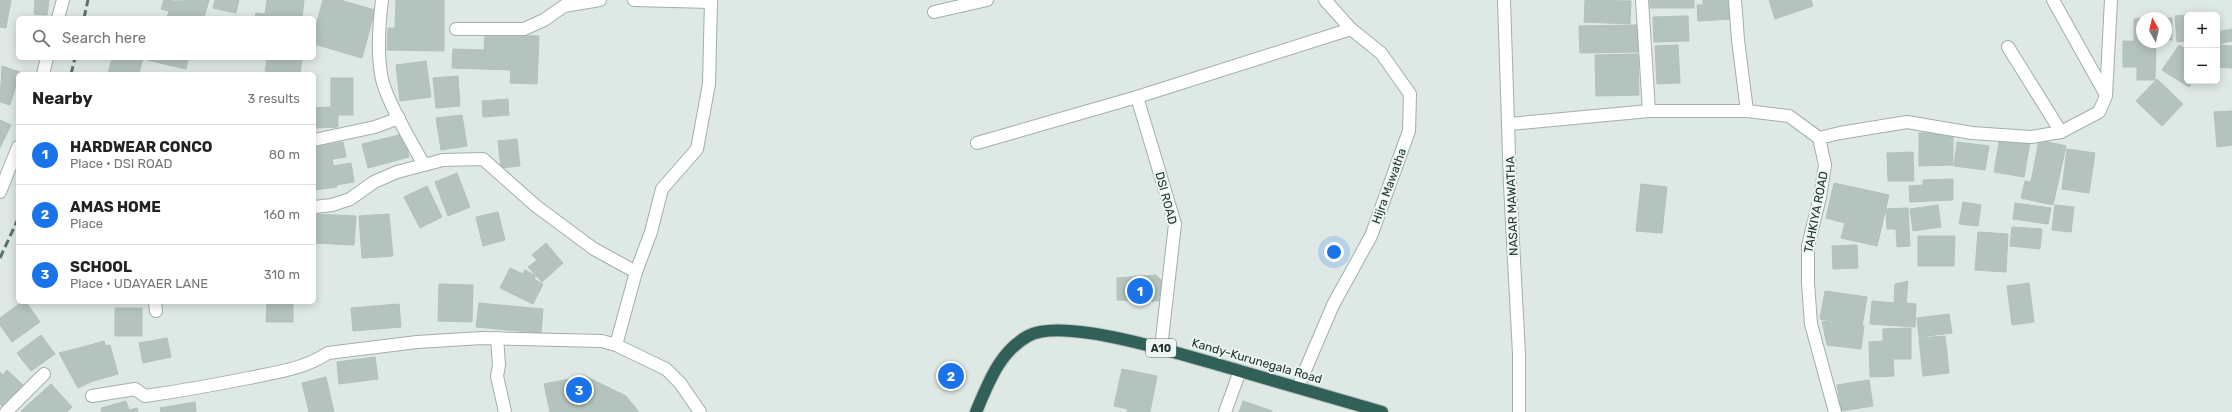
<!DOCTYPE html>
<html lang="en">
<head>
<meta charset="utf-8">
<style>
	body { margin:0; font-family:Rubik,sans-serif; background:#f2f2f2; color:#222 }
	.controls { position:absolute; right:12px; top:12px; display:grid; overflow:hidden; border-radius:6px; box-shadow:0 2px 10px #0003 }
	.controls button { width:36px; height:36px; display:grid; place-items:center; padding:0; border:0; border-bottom:1px solid #e0e0e0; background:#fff; color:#222; font:20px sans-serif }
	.compass { position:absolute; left:2136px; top:12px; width:36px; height:36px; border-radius:50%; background:#fff; box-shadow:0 2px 10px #0003; rotate:352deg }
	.you { position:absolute; left:1334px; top:252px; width:14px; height:14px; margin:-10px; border:3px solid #fff; border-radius:50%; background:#1a73e8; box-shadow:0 0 0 6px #1a73e833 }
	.badge { display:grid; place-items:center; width:26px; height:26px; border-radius:50%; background:#1a73e8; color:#fff; font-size:13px; font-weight:700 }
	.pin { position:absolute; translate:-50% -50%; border:2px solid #fff; box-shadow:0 1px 4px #0006 }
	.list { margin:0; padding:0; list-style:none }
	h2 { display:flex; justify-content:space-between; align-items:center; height:52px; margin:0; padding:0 16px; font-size:17px }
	h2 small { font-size:13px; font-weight:400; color:#767676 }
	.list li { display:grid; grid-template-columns:26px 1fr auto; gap:12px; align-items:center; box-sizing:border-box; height:60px; padding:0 16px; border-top:1px solid #e0e0e0 }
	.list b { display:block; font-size:15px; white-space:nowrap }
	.list p { margin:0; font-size:13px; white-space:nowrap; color:#767676 }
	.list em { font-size:13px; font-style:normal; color:#767676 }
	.icon { flex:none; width:22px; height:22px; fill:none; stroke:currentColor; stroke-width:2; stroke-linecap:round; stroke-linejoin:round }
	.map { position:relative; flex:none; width:2232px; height:412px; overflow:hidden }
	.search { position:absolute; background:#fff; box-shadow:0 2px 10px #0003; left:16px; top:16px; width:300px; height:44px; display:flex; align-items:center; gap:10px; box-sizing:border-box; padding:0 14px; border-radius:6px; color:#767676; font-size:15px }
	.panel { position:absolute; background:#fff; box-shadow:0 2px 10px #0003; left:16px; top:72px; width:300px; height:232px; border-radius:6px }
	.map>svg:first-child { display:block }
	.building { fill:#b4c3bd; stroke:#b1c1bb }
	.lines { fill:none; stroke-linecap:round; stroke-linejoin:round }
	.minor-casing { stroke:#a2afab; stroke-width:14 }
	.highway-casing { stroke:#bcc3c1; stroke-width:14 }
	.minor { stroke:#fff; stroke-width:12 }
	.highway { stroke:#306057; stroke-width:12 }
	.rail { stroke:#5b726c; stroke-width:3; stroke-dasharray:8 4; stroke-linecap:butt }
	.labels { text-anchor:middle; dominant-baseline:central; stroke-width:4; stroke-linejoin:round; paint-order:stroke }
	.shield { fill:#eef5f2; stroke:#5e6f6b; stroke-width:1 }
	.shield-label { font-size:11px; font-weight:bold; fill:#213631 }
	.street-label { font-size:12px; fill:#213631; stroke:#eef5f2 }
</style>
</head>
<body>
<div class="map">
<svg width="2232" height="412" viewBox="0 0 2232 412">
	<rect width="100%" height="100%" fill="#dee8e4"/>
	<g class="building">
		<polygon points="0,0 11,0 6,28 0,27"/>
		<polygon points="35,0 49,0 47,15 34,14"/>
		<polygon points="164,0 175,1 209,0 204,18 167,18 169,11 161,9"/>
		<polygon points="215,0 239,0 236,13 213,8"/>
		<polygon points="267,0 304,0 302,18 255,18 256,13 265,14"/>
		<polygon points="323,0 340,0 375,10 362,58 314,44 314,32"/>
		<polygon points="396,0 444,0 444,51 387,50 388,28 395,28"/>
		<polygon points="1585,0 1631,1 1630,24 1584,22"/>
		<rect x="1650" y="0" width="44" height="8"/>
		<polygon points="1703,0 1733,0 1734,19 1698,21 1697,5 1703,5"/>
		<polygon points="1769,0 1811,0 1813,6 1775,19"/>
		<polygon points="2187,15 2187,41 2177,42 2175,16"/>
		<polygon points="1688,16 1689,41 1654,42 1653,17"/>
		<polygon points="2142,18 2142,41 2134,41 2134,19"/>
		<rect x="2166" y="18" width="6" height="22"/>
		<polygon points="1638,25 1638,52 1580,53 1579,26"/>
		<polygon points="2232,29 2232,41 2219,44 2217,32"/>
		<polygon points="485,35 539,36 537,84 510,83 511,70 483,69"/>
		<polygon points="2123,41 2156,42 2155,80 2137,80 2137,67 2123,67"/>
		<polygon points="1678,45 1680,83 1657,84 1655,46"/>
		<polygon points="2179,45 2187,50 2187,81 2193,81 2189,87 2162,70"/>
		<polygon points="2217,45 2232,46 2232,68 2217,67"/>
		<polygon points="453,49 484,50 483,69 452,68"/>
		<polygon points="1638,54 1639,95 1596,96 1595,55"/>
		<polygon points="112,58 143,58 139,74 108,74"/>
		<polygon points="148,58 188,58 186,69 147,60"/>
		<polygon points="257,58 302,58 300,74 265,71 267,60"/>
		<polygon points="426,61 431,97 400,101 396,65"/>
		<polygon points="2,66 20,72 10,105 0,102"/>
		<polygon points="458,76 460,106 436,108 433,78"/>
		<rect x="331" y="78" width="22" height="37"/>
		<polygon points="2157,79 2183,104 2162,126 2136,101"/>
		<polygon points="508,99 509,115 483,117 482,101"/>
		<polygon points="331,107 331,115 338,115 338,127 314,128 314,108"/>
		<polygon points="2232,111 2232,145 2217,147 2214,112"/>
		<polygon points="462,115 467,146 441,150 436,118"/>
		<polygon points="0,120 11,125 0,148"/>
		<polygon points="1919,133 1953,133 1953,165 1919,166"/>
		<polygon points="403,134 409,157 368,168 362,144"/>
		<polygon points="2000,137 2030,142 2024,177 1994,172"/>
		<polygon points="517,139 520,166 501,168 498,141"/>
		<polygon points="2039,140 2066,146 2053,205 2021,198 2025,181 2031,182"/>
		<polygon points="343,142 346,157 314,162 314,147"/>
		<polygon points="1957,142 1989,146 1985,170 1954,166"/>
		<polygon points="2067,149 2095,153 2089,193 2062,189"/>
		<polygon points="1913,152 1914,181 1888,181 1887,153"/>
		<polygon points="332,159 337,187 314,190 314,162"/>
		<polygon points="351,163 354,182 336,185 333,166"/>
		<polygon points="457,173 470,207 448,216 435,182"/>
		<polygon points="1953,179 1953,200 1910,202 1909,186 1923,185 1923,180"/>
		<polygon points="1834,183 1889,195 1877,246 1841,238 1845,223 1826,218"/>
		<polygon points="1641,184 1667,187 1662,233 1636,231"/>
		<polygon points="427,186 442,217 420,228 404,197"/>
		<polygon points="1963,202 1981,205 1978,226 1959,224"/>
		<polygon points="2015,203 2051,208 2048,224 2013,219"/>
		<polygon points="1938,205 1941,227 1913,231 1910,209"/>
		<polygon points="2055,205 2074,207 2071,232 2052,230"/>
		<polygon points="1908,208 1910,246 1897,247 1896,229 1887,229 1886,209"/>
		<polygon points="498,212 505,240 483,246 476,217"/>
		<polygon points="314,214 356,216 354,245 314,243"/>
		<polygon points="389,214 393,256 362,258 359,216"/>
		<polygon points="2012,227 2042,229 2040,249 2010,246"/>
		<polygon points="1978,232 2008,234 2006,272 1975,270"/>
		<polygon points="1918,236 1955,236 1954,266 1918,266"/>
		<polygon points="546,243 563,263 542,282 528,267 537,260 532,255"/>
		<polygon points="1857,245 1858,268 1833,269 1832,246"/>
		<polygon points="510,268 523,274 525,270 536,276 534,279 543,284 533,304 500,288"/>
		<polygon points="1156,275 1164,283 1161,301 1117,300 1117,278"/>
		<polygon points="1908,281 1906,303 1916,304 1915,327 1870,324 1872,301 1894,303 1895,284"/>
		<polygon points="2029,283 2034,322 2012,325 2007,286"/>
		<polygon points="439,284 473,285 472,322 438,321"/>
		<polygon points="1825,291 1867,297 1862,326 1820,319"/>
		<polygon points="22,302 26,302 40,322 12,342 0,325 0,318"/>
		<polygon points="267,302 293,302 293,322 266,322"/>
		<polygon points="479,303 510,306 508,330 476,327"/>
		<polygon points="399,304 401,327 353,331 351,308"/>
		<polygon points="510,306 543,309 541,333 508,330"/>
		<rect x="115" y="308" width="27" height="28"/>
		<polygon points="1949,314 1952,333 1919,337 1917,318"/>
		<polygon points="1822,321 1864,326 1861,349 1827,345"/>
		<polygon points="1911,328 1911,359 1893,359 1894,376 1870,377 1869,342 1883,341 1883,329"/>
		<polygon points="41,335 55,354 31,371 17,353"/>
		<polygon points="1945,336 1949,373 1923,376 1919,338"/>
		<polygon points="167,338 171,357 143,363 139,343"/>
		<polygon points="104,341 105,346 110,345 118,374 93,381 83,347"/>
		<polygon points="83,347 93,381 78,388 59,353"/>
		<polygon points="375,357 378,379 339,384 337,362"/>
		<polygon points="1122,369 1157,376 1150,412 1127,412 1128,409 1114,406"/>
		<polygon points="7,370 23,385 3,407 0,404 0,372 3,375"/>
		<polygon points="946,371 958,373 956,383 944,380"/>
		<polygon points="585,376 626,396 639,412 550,412 544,384"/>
		<polygon points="326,377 334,412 309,412 302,383"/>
		<polygon points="1869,380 1873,406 1841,411 1837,385"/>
		<polygon points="51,384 72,407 67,412 22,412 21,411"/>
		<polygon points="126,401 129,410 137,408 138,412 102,412 101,408"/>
		<polygon points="1243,401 1272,411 1272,412 1239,412"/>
		<polygon points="195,402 196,412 161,412 160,408"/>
	</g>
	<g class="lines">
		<g class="minor-casing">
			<g id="minor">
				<path d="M382 0C379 24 377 50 381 74 384 97 412 143 424 165"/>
				<polyline points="634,0 711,2"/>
				<polyline points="1504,0 1510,185 1519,354 1519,412"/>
				<polyline points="1642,0 1649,111"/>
				<polyline points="2053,0 2106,95"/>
				<polyline points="934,12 987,0"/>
				<polyline points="58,18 63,0"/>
				<polyline points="456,29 524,29 544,20 564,6 600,0"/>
				<polyline points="2008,47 2061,132"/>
				<polyline points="43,74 47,58"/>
				<polyline points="1137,97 1175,224 1161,348"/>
				<polyline points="1747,111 1789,116 1819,138 1825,165 1820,197 1808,246 1808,283 1811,324 1835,412"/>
				<polyline points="1509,124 1649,111 1747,111 1738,40 1735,0"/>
				<polyline points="1819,138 1840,133 1907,122 1972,133 2031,137 2061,132 2099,112 2106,96 2111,0"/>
				<polyline points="314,140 375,127 399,118"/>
				<polyline points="977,143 1137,97 1351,29"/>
				<polyline points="0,192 18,147"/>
				<polyline points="314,207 332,205 350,199 374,182 397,172 443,160 483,159 536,206 594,249 636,272"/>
				<polyline points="155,302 156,311"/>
				<polyline points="497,338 499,365 497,376 505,412"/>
				<polyline points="616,345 636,272 651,232 662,189 697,149 709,84 711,0"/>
				<polyline points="1298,387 1333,305 1371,236 1409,131 1410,94 1381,53 1351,29 1325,0"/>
				<path d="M92 396 135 389 145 396C180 391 214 385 249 378 277 372 304 369 328 353L417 342 482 338 602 341 616 345 666 369 680 383 700 412"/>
				<polyline points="6,412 44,374"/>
				<polyline points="1225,412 1240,371"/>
			</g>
		</g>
		<g class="highway-casing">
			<path id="highway" d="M976 412C988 384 999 352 1028 336 1066 315 1196 359 1240 371 1287 385 1335 398 1382 412"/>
		</g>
		<use href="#minor" class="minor"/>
		<use href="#highway" class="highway"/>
		<g class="rail">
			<polyline points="84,18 88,0"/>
			<polyline points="71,74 75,58"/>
			<polyline points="0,258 18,219"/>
		</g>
	</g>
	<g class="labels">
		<rect class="shield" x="1146" y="339" width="30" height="18" rx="3"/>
		<g class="shield-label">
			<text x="1161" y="348">A10</text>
		</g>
		<g class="street-label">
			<text transform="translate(1389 186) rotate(-70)">Hijra Mawatha</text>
			<text transform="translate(1166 198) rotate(75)">DSI ROAD</text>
			<text transform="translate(1512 206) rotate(-92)">NASAR MAWATHA</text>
			<text transform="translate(1816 212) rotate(-79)">TAHKIYA ROAD</text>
			<text transform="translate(1257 361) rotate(16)">Kandy-Kurunegala Road</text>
		</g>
	</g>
</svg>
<div class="controls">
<button>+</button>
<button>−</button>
</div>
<svg class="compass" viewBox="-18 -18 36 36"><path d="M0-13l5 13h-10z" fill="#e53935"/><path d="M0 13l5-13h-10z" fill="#767676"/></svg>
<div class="you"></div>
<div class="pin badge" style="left:1140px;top:291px">1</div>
<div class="pin badge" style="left:951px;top:376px">2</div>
<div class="pin badge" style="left:579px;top:390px">3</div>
<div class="search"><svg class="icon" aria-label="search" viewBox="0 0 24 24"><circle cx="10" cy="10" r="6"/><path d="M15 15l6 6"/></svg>Search here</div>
<section class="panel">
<h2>Nearby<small>3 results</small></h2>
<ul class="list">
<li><span class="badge">1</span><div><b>HARDWEAR CONCO</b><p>Place · DSI ROAD</p></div><em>80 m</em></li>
<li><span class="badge">2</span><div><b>AMAS HOME</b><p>Place</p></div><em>160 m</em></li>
<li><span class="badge">3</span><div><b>SCHOOL</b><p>Place · UDAYAER LANE</p></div><em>310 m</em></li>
</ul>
</section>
</div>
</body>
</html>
